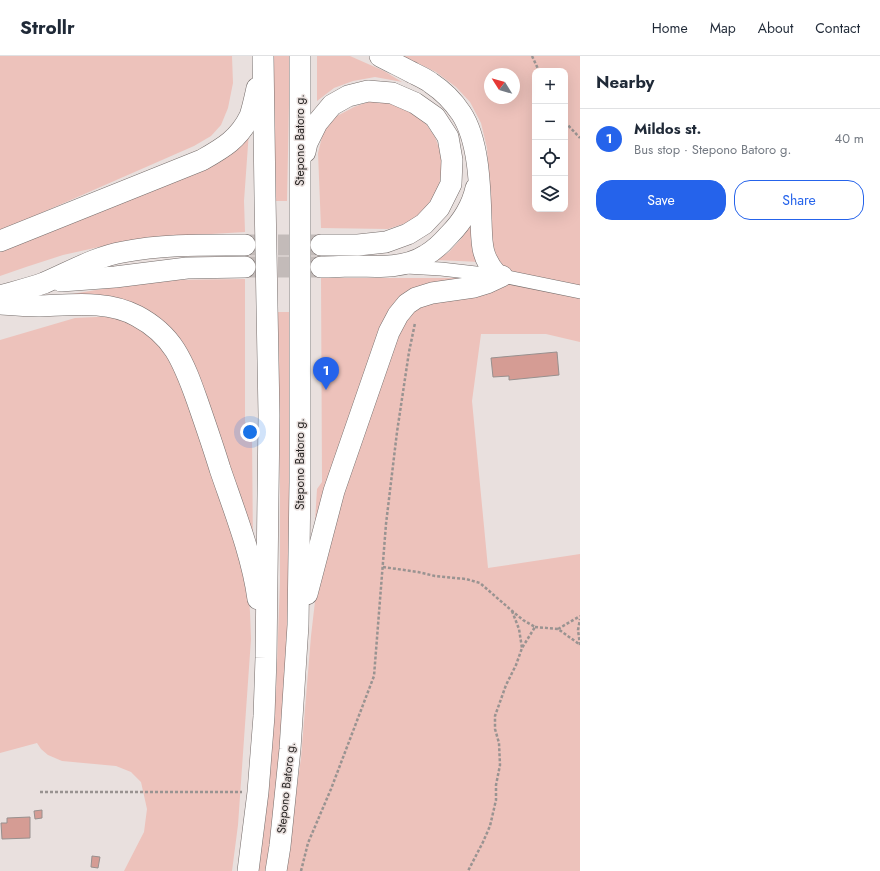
<!DOCTYPE html>
<html lang="en">
<head>
<meta charset="utf-8">
<style>
	body { margin:0; font-family:Jost,sans-serif; background:#f2f2f3; color:#1f2937 }
	.controls { position:absolute; right:12px; top:12px; display:grid; overflow:hidden; border-radius:8px; box-shadow:0 4px 16px #0002 }
	.controls button { width:36px; height:36px; display:grid; place-items:center; padding:0; border:0; border-bottom:1px solid #e0e1e3; background:#fff; color:#1f2937; font:20px sans-serif }
	.compass { position:absolute; left:484px; top:12px; width:36px; height:36px; border-radius:50%; background:#fff; box-shadow:0 4px 16px #0002; rotate:307deg }
	.you { position:absolute; left:250px; top:376px; width:14px; height:14px; margin:-10px; border:3px solid #fff; border-radius:50%; background:#1a73e8; box-shadow:0 0 0 6px #1a73e833 }
	.badge { display:grid; place-items:center; width:26px; height:26px; border-radius:50%; background:#2563eb; color:#fff; font-size:13px; font-weight:700 }
	.pin { position:absolute; translate:-50% -33px; filter:drop-shadow(0 1px 2px #0008) }
	.pin::after { content:''; position:absolute; top:21px; width:14px; height:12px; background:inherit; clip-path:polygon(0 0,100% 0,50% 100%) }
	.list { margin:0; padding:0; list-style:none }
	h2 { display:flex; justify-content:space-between; align-items:center; height:52px; margin:0; padding:0 16px; font-size:17px }
	h2 small { font-size:13px; font-weight:400; color:#747a83 }
	.list li { display:grid; grid-template-columns:26px 1fr auto; gap:12px; align-items:center; box-sizing:border-box; height:60px; padding:0 16px; border-top:1px solid #e0e1e3 }
	.list b { display:block; font-size:15px; white-space:nowrap }
	.list p { margin:0; font-size:13px; white-space:nowrap; color:#747a83 }
	.list em { font-size:13px; font-style:normal; color:#747a83 }
	.actions { display:flex; gap:8px; padding:12px 16px }
	.actions a { flex:1; padding:9px 0; border:1px solid #2563eb; border-radius:16px; text-align:center; font-size:14px; color:#2563eb }
	.actions .main { background:#2563eb; color:#fff }
	.icon { flex:none; width:22px; height:22px; fill:none; stroke:currentColor; stroke-width:2; stroke-linecap:round; stroke-linejoin:round }
	.map { position:relative; flex:none; width:580px; height:815px; overflow:hidden }
	header { display:flex; align-items:center; gap:24px; box-sizing:border-box; height:56px; padding:0 20px; background:#fff; border-bottom:1px solid #e0e1e3 }
	header strong { font-size:19px }
	nav { display:flex; gap:22px; margin-inline-start:auto; font-size:14px }
	main { display:flex }
	aside { flex:1; background:#fff }
	.map>svg:first-child { display:block }
	.green { fill:#edc2bb; fill-rule:evenodd }
	.building { fill:#d59c94; stroke:#98908e }
	.lines { fill:none; stroke-linecap:round; stroke-linejoin:round }
	.primary-tunnel { stroke:#c3bbb9; stroke-width:21; stroke-dasharray:21 10; stroke-linecap:butt }
	.street-casing { stroke:#756d6b; stroke-width:14 }
	.primary-casing { stroke:#756d6b; stroke-width:22 }
	.path { stroke:#999391; stroke-width:2.5; stroke-dasharray:3 2; stroke-linecap:butt }
	.street { stroke:#fff; stroke-width:13 }
	.primary { stroke:#fff; stroke-width:21 }
	.labels { text-anchor:middle; dominant-baseline:central; stroke-width:3; stroke-linejoin:round; paint-order:stroke }
	.street-label { font-size:12px; fill:#292625; stroke:#e9e0de }
</style>
</head>
<body>
<header>
<strong>Strollr</strong>
<nav><a>Home</a><a>Map</a><a>About</a><a>Contact</a></nav>
</header>
<main>
<div class="map">
<svg width="580" height="815" viewBox="0 0 580 815">
	<rect width="100%" height="100%" fill="#e9e0de"/>
	<g class="green">
		<polygon points="0,0 232,0 233,27 228,52 221,69 211,80 194,90 0,175"/>
		<polygon points="273,0 290,0 287,145 276,145"/>
		<polygon points="317,0 350,0 384,15 402,26 375,21 353,25 334,32 317,45"/>
		<path d="M403 0H580V286L546 278H481L472 345 488 512 580 498V815H285L301 702 311 580 317 528 324 493 398 274 417 249 489 237 493 199 487 92 481 67 470 46 456 31 436 16ZM535 15H565V153H535ZM490 18H514V42H490Z"/>
		<polygon points="371,45 386,46 408,53 424,65 435,81 441,97 442,115 438,133 424,155 409,166 388,173 321,172 318,97 324,73 337,60 354,51"/>
		<polygon points="249,75 244,145 245,176 161,181 108,189 63,199 26,211 0,220 0,192"/>
		<polygon points="472,167 480,206 437,204 449,196 461,183"/>
		<polygon points="321,222 473,222 414,236 314,482 317,433 322,426"/>
		<polygon points="245,223 245,366 252,377 253,495 171,280 54,241 132,228 171,224"/>
		<polygon points="278,256 290,256 291,474 286,648 277,744 267,815 257,815 269,710 276,634 280,526 280,442"/>
		<polygon points="117,260 155,280 180,319 248,529 250,556 251,583 238,769 232,815 124,815 144,776 147,753 141,726 131,716 116,710 62,705 48,699 41,693 37,687 0,697 0,284 75,262"/>
	</g>
	<g class="building">
		<polygon points="557,296 559,319 509,324 509,320 493,321 491,302"/>
		<polygon points="42,754 42,762 35,763 34,755"/>
		<polygon points="30,761 30,782 2,783 1,767 7,767 7,762"/>
		<polygon points="92,800 100,801 98,812 91,811"/>
	</g>
	<g class="lines">
		<g class="primary-tunnel">
			<polyline points="247,189 318,189"/>
			<polyline points="247,211 318,211"/>
		</g>
		<g class="street-casing">
			<polyline id="street" points="406,211 441,213 502,220 580,236"/>
		</g>
		<g class="primary-casing">
			<g id="primary">
				<path d="M380 0C391 6 402 11 413 17 419 20 426 23 431 27 443 35 453 45 461 57 479 84 480 131 481 163 482 186 480 200 497 219"/>
				<polyline points="305,96 307,87 317,67 332,49 348,40 368,35 392,37 415,47 435,61 448,81 452,104 451,128 439,152 424,168 408,178 386,186 358,189 321,189"/>
				<path d="M0 185 202 104C223 92 239 83 250 60 253 51 255 41 257 32"/>
				<path d="M321 211C333 211 345 210 357 210 380 211 406 212 426 199 435 194 442 187 449 179 462 166 472 150 476 132"/>
				<polyline points="61,225 115,221 187,212 245,211"/>
				<path d="M0 240C14 236 30 232 44 227 70 216 95 201 123 196 163 188 204 189 245 189"/>
				<path d="M0 248C13 249 26 250 39 250 72 249 108 244 137 260 152 268 166 280 175 294 185 310 191 327 197 344 205 367 213 390 220 413 234 454 252 499 258 543"/>
				<polyline points="307,538 334,435 389,276 398,259 407,248 416,242 432,237 474,231 487,227 502,220"/>
				<polyline points="248,815 258,736 264,660 266,602 269,359 265,141 263,0"/>
				<polyline points="276,815 280,790 290,693 298,569 300,426 300,0"/>
			</g>
		</g>
		<g class="path">
			<polyline points="532,0 539,15"/>
			<polyline points="565,66 580,82"/>
			<polyline points="383,511 418,516 435,520 466,523 480,527 511,554 523,564 535,571 522,592 516,609 506,629 495,660 495,673 499,687 500,709 496,729 496,744 490,770 483,786 468,815"/>
			<polyline points="512,555 519,573 522,592"/>
			<polyline points="535,571 558,573 579,588"/>
			<polyline points="558,573 580,560"/>
			<polyline points="580,589 578,574 580,563"/>
			<polyline points="40,736 242,736"/>
			<polyline points="301,815 308,787 331,733 374,620 386,468 397,376 409,296 414,272 415,267"/>
		</g>
		<use href="#street" class="street"/>
		<use href="#primary" class="primary"/>
	</g>
	<g class="labels">
		<g class="street-label">
			<text transform="translate(300 84) rotate(-90)">Stepono Batoro g.</text>
			<text transform="translate(300 408) rotate(-90)">Stepono Batoro g.</text>
			<text transform="translate(286 732) rotate(-84)">Stepono Batoro g.</text>
		</g>
	</g>
</svg>
<div class="controls">
<button>+</button>
<button>−</button>
<button><svg class="icon" aria-label="locate" viewBox="0 0 24 24"><circle cx="12" cy="12" r="6"/><path d="M12 2v4M12 18v4M2 12h4M18 12h4"/></svg></button>
<button><svg class="icon" aria-label="layers" viewBox="0 0 24 24"><path d="M12 4l9 5-9 5-9-5zM3 14l9 5 9-5"/></svg></button>
</div>
<svg class="compass" viewBox="-18 -18 36 36"><path d="M0-13l5 13h-10z" fill="#e53935"/><path d="M0 13l5-13h-10z" fill="#747a83"/></svg>
<div class="you"></div>
<div class="pin badge" style="left:326px;top:334px">1</div>
</div>
<aside>
<h2>Nearby<small></small></h2>
<ul class="list">
<li><span class="badge">1</span><div><b>Mildos st.</b><p>Bus stop · Stepono Batoro g.</p></div><em>40 m</em></li>
</ul>
<div class="actions"><a class="main">Save</a><a>Share</a></div>
</aside>
</main>
</body>
</html>
